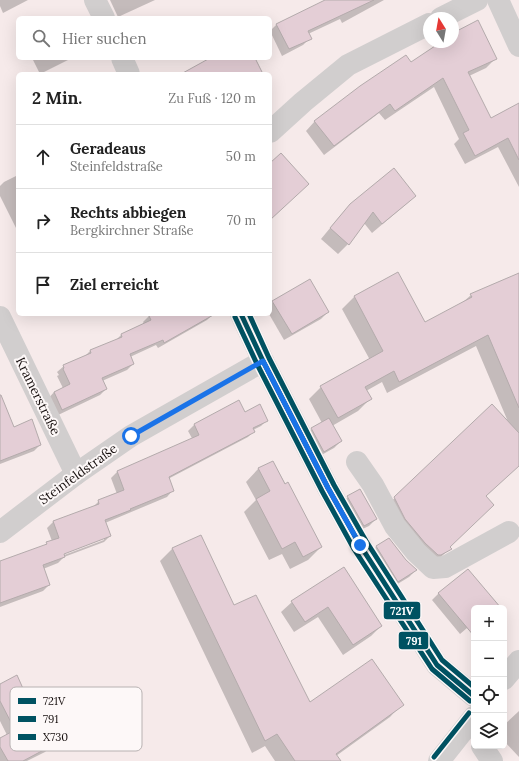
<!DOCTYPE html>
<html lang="de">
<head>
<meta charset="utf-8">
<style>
	body { margin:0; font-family:Lora,serif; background:#f6f6f6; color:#222 }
	.controls { position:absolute; right:12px; bottom:12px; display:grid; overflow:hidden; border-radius:6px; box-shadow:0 4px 16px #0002 }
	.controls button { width:36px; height:36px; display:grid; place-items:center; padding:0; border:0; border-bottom:1px solid #e0e0e0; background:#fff; color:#222; font:20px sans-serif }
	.compass { position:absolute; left:423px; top:12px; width:36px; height:36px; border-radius:50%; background:#fff; box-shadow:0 4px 16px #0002; rotate:349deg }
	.stop { position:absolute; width:12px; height:12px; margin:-9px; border:3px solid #1a73e8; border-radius:50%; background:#fff }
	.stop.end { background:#1a73e8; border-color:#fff; box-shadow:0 1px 4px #0008 }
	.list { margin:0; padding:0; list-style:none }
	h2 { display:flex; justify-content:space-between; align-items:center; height:52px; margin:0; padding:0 16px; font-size:17px }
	h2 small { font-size:13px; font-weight:400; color:#767676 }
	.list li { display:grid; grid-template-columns:26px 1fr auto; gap:12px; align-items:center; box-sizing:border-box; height:64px; padding:0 16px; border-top:1px solid #e0e0e0 }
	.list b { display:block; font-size:15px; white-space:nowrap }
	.list p { margin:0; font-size:13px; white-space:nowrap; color:#767676 }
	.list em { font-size:13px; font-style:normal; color:#767676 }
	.icon { flex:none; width:22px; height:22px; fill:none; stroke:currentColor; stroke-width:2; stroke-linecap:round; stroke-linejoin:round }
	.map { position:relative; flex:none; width:519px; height:761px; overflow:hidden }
	.search { position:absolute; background:#fff; box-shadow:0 4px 16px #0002; left:16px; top:16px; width:256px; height:44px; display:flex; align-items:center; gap:10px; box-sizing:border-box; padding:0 14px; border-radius:6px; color:#767676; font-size:15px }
	.panel { position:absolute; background:#fff; box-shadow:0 4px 16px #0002; left:16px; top:72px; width:256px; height:244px; border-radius:6px }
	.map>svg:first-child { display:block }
	.shadow { fill:#0003; fill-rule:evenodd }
	.building { fill:#e4ced6; stroke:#b4abac }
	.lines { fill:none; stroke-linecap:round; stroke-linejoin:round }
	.minor { stroke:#d1cece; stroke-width:22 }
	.bus-1-casing { stroke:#fdf8f8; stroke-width:8 }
	.bus-2-casing { stroke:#fdf8f8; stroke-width:8 }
	.bus-3-casing { stroke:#fdf8f8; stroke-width:8 }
	.bus-1 { stroke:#005262; stroke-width:5 }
	.bus-2 { stroke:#005262; stroke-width:5 }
	.bus-3 { stroke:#005262; stroke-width:5 }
	.route { stroke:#1a73e8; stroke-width:5 }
	.labels { text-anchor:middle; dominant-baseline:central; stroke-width:4; stroke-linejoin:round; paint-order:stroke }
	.street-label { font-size:13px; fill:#17100f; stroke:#fdf8f8 }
	.key { fill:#fdf8f8; stroke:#b8b2b2; stroke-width:1 }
	.key-label { font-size:11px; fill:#17100f }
	.line-badge { stroke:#fdf8f8; stroke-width:1.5 }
	.badge-label { font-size:11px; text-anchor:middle; font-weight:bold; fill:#fff }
</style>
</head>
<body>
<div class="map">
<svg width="519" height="761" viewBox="0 0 519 761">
	<rect width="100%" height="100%" fill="#f6eaea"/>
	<g class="shadow">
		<polygon points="0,0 28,0 3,13 0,6"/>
		<polygon points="110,0 155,0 118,17"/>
		<polygon points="327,0 384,0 342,23 340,19 308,34 310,38 303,45 282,56 270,31 277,24"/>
		<polygon points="453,34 496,58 486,68 469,76 490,120 519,113 519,187 498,147 465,164 454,144 459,139 434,87 385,120 379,113 324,155 306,131 315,121 411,64 430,50 438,42 453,42"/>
		<polygon points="32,58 72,58 40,74"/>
		<polygon points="18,175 18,230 17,230 0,196 0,186 4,182"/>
		<polygon points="415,196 404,206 372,233 364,223 348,244 338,254 321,239 340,216 350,205"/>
		<polygon points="398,274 425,324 462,303 471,295 519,274 519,465 485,497 449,547 450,548 437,561 381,511 492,406 509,424 476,346 387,393 382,382 366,391 370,399 358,411 332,426 341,441 334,448 316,458 305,436 312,429 322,423 309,399 321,387 370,360 342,309 354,297"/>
		<polygon points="273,302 328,312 321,319 284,340 269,314 270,305"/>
		<polygon points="151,314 213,314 207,320 158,348 156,345 130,357 133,364 127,370 102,381 106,389 100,395 56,416 48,399 54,392 63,388 57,376 59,375 57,372 64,366 85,356 90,351 115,341 121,335 144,324 143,322"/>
		<path d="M239 402 244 413 267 420 261 426 253 430 254 431 248 437 168 479 173 490 167 497 105 523 110 536 104 542 64 557 58 563 43 569 49 585 43 591 0 607V562L43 547 47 543 52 541 47 528 53 522 92 508 99 501 117 494 111 478 117 472 193 440 188 431 194 425ZM104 538V540L59 557V555Z"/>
		<polygon points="13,428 40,445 34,451 0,464 0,429"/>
		<polygon points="273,462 321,547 308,560 290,569 282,554 269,560 244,512 256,500 246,482 258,469"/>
		<polygon points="360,490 376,519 369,526 356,532 341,504 348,497"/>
		<polygon points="200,536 233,606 310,703 402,704 390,717 336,756 340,761 275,761 265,746 252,753 160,561 172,549"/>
		<polygon points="388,539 406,561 416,570 409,577 391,588 369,554 376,547"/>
		<polygon points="343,569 381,626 371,636 343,655 318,617 294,632 281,612 292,602"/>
		<polygon points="439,593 490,608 474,608 474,622 460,634 432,600"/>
		<polygon points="17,677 52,745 45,752 27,761 0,761 0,739 7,735 0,721 0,686"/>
		<polygon points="519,711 519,757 504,741 504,725"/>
	</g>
	<g class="building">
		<polygon points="325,0 374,0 308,31 312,39 289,49 276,24"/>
		<polygon points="478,20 497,59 468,72 491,118 519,103 519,160 508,138 475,156 463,133 469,130 443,78 395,111 390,104 334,146 314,121 360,86 406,55 411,62 441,42 453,42 453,33"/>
		<polygon points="210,58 255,58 263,74 181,74"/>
		<polygon points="281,153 309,184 270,220 270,163"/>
		<polygon points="394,168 416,196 382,224 373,212 349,245 330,228 350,204"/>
		<polygon points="398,272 425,322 472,297 470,294 519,273 519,408 488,335 399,382 394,371 365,387 372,399 338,418 320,386 383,351 354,296"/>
		<polygon points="310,279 329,312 292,334 272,301"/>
		<polygon points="148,314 215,314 164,343 163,340 130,354 134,364 102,378 107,389 62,410 54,392 70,384 63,369 64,368 63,365 91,353 90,350 122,337 121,334 151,320"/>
		<polygon points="0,395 1,395 14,427 32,419 41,445 0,461"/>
		<polygon points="239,400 245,412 260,404 268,421 253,428 255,432 169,477 174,491 130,509 131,510 105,520 111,536 64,554 65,557 43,565 50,585 0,603 0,561 47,544 46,542 59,538 53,521 99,504 98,500 124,490 117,471 199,435 194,424"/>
		<polygon points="492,404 519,433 519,466 486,496 494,505 450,547 452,549 441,555 438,555 425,543 405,519 394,497"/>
		<polygon points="329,418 342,441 324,452 311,428"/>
		<polygon points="273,461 285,484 288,482 322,547 303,557 295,542 282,549 256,499 270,491 258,468"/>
		<polygon points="360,489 377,519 364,526 347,496"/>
		<polygon points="201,535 234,605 256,595 310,702 372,659 404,705 336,754 341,761 295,761 277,734 265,741 172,548"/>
		<polygon points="389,538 406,560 417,570 398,582 376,546"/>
		<polygon points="344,567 382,626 353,645 328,607 305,622 291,601"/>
		<polygon points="468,569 501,608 474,608 474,636 438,593"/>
		<polygon points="17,675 25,693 53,745 23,761 8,761 0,747 0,738 15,730 0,701 0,684"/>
	</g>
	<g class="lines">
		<g class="minor">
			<polyline points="95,0 104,18"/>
			<polyline points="498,0 519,46"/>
			<polyline points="441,18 477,0"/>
			<polyline points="122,58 129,74"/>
			<polyline points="270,132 303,102 348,65 429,24"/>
			<polyline points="241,314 263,361 328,488 360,545 437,665 474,696"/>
			<polyline points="0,317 76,474"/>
			<polyline points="357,462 373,485 395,526 416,552 433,568 445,567 509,532"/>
			<polyline points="0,532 76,474 131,436 263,361"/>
			<polyline points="504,679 519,661"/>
			<polyline points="482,746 492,761"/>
			<polyline points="439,761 474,717"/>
		</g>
		<g class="bus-1-casing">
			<polyline id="bus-1" points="241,314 263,361 328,488 360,545 437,665 474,696"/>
		</g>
		<g class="bus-2-casing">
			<polyline id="bus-2" points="235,317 257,364 322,491 354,549 432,669 470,701"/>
		</g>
		<g class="bus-3-casing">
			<g id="bus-3">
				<polyline points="249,314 269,358 334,485 366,541 442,660 474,687"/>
				<polyline points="434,757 469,713"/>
			</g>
		</g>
		<use href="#bus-1" class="bus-1"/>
		<use href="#bus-2" class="bus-2"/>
		<use href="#bus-3" class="bus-3"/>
	</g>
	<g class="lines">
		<polyline class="route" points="131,436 263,361 328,488 360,545"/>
	</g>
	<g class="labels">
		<g class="street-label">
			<text transform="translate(38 396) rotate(64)">Kramerstraße</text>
			<text transform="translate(78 474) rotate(-36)">Steinfeldstraße</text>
		</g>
	</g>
	<rect x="10" y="687" width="132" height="64" rx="6" class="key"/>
	<rect x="18" y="698" width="18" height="6" fill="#005262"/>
	<rect x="18" y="716" width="18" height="6" fill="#005262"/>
	<rect x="18" y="734" width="18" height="6" fill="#005262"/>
	<g class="key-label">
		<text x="43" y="705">721V</text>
		<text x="43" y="723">791</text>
		<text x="43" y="741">X730</text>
	</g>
	<g class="line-badge">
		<rect x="383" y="601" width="38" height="19" rx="4" fill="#005262"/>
		<rect x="398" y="631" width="31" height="19" rx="4" fill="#005262"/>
	</g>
	<g class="badge-label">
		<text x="402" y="615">721V</text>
		<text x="414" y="645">791</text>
	</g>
</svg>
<div class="controls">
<button>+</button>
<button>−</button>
<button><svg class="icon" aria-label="locate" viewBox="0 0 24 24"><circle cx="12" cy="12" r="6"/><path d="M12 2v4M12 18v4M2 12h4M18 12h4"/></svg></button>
<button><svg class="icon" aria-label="layers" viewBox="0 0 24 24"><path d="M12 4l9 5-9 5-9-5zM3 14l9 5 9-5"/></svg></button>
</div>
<svg class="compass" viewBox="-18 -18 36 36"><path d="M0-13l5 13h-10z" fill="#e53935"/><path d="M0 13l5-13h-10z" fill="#767676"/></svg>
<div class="stop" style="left:131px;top:436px"></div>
<div class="stop end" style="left:360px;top:545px"></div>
<div class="search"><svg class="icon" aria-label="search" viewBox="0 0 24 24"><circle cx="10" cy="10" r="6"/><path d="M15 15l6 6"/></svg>Hier suchen</div>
<section class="panel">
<h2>2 Min.<small>Zu Fuß · 120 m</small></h2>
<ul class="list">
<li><svg class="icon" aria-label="ahead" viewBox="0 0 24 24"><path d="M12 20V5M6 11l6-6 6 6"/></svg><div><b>Geradeaus</b><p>Steinfeldstraße</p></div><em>50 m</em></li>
<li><svg class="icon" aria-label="right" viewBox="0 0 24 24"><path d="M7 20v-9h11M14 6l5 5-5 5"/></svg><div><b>Rechts abbiegen</b><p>Bergkirchner Straße</p></div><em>70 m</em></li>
<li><svg class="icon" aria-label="arrive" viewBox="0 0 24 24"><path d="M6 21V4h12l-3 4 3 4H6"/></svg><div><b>Ziel erreicht</b></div></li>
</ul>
</section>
</div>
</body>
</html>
